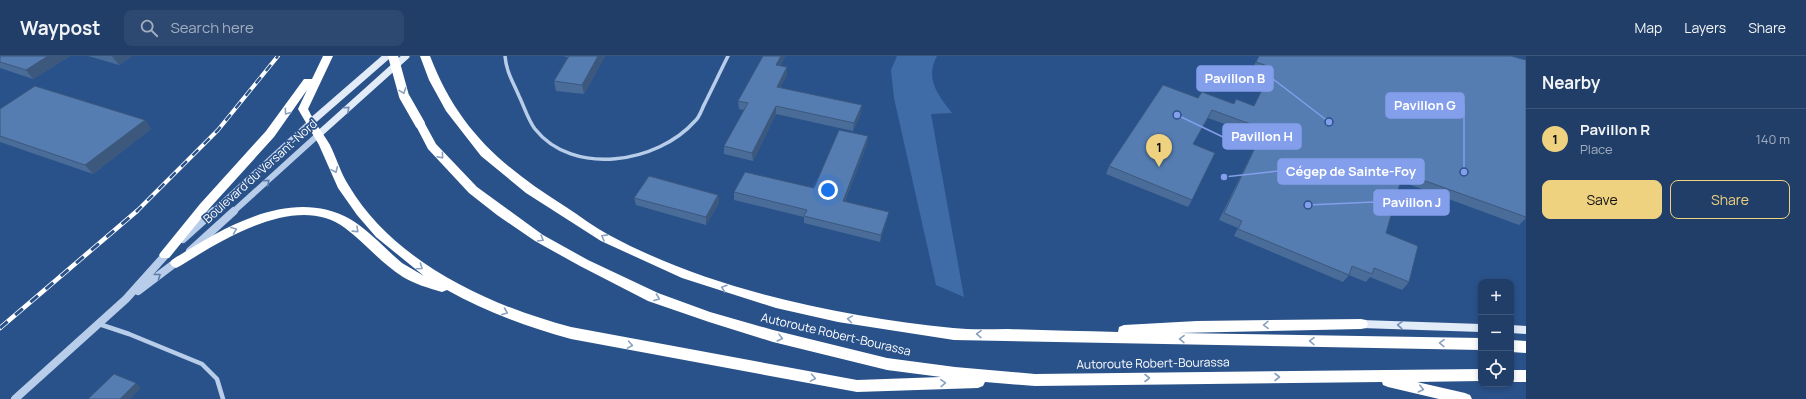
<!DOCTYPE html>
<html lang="en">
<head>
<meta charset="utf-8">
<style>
	body { margin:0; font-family:Manrope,sans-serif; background:#2d4971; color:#f1f3f6 }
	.controls { position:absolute; right:12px; bottom:12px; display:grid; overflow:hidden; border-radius:8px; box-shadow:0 2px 6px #0003 }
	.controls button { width:36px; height:36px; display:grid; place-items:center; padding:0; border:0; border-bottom:1px solid #3d577c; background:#203e68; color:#f1f3f6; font:20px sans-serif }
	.you { position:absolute; left:828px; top:134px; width:14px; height:14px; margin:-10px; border:3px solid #fff; border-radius:50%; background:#1a73e8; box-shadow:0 0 0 6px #1a73e833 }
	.badge { display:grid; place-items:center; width:26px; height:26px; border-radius:50%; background:#efd280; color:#111; font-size:13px; font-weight:700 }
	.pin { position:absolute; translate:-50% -33px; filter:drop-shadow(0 1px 2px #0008) }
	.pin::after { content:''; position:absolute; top:21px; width:14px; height:12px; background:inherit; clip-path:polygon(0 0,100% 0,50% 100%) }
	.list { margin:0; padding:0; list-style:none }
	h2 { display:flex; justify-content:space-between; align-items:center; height:52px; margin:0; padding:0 16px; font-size:17px }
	h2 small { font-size:13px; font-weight:400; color:#a2aec0 }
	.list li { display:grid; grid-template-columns:26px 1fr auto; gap:12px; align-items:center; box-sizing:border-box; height:60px; padding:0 16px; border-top:1px solid #3d577c }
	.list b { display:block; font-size:15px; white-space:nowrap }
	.list p { margin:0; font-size:13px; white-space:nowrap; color:#a2aec0 }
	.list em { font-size:13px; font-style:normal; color:#a2aec0 }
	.actions { display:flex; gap:8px; padding:12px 16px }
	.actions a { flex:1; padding:9px 0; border:1px solid #efd280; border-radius:8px; text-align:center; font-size:14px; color:#efd280 }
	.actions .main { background:#efd280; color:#111 }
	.icon { flex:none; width:22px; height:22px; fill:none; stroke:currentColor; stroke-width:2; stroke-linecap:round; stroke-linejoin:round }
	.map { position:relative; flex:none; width:1526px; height:343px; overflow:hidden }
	header { display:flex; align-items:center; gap:24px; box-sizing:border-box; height:56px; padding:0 20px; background:#203e68; border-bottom:1px solid #3d577c }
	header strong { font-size:19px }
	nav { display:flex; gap:22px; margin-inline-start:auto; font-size:14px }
	.search { width:280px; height:36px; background:#2d4971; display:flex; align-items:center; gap:10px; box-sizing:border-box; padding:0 14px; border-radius:8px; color:#a2aec0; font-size:15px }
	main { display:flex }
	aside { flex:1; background:#203e68 }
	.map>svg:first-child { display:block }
	.green { fill:#3f6ba6 }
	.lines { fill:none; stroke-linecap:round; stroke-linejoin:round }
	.minor-far1 { stroke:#b8cde9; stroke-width:3.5 }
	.minor { stroke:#b8cde9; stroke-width:4.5 }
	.tertiary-far1 { stroke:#b8cde9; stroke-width:6 }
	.tertiary { stroke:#b8cde9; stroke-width:8 }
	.secondary-far1 { stroke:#e2ebf8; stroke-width:7 }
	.secondary { stroke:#e2ebf8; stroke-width:8 }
	.motorway { fill:#fff; fill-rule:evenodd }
	.rail-far1-casing { stroke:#fff; stroke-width:4 }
	.rail-casing { stroke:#fff; stroke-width:4.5 }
	.rail-far1 { stroke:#2a528a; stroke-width:2.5; stroke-dasharray:8; stroke-linecap:butt }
	.rail { stroke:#2a528a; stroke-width:3; stroke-dasharray:10; stroke-linecap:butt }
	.motorway-bridge { stroke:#fff; stroke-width:10 }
	.wall { fill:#4a6c99 }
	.shaded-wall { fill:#3c587d }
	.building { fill:#567db2; stroke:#3c587d }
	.oneway { stroke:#8aa0bf }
	.oneway2 { stroke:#748fb6 }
	.oneway3 { stroke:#5c7dab }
	.labels { text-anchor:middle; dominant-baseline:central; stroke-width:3.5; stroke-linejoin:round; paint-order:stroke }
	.street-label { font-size:12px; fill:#fff; stroke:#2a528a }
	.leader { fill:none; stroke:#839eea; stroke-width:1.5 }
	.callout-dot { fill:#839eea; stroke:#2a528a; stroke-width:1.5 }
	.callout { fill:#839eea; stroke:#839eea; stroke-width:1.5 }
	.callout-label { font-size:13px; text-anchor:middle; font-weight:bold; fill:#fff }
</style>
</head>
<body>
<header>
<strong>Waypost</strong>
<div class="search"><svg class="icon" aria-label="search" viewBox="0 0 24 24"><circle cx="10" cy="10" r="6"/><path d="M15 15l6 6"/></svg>Search here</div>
<nav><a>Map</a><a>Layers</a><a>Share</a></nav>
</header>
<main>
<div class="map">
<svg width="1526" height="343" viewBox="0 0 1526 343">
	<rect width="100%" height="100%" fill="#2a528a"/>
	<path class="green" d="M897 0H937C924 23 939 40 952 57L931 58 964 241 936 229 894 42 891 14Z"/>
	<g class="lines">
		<path class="minor-far1" d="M505 0C506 15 513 26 519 40 524 50 528 64 535 73 573 121 658 107 695 65 700 61 702 52 705 47 713 31 720 16 728 0"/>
		<polyline class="minor" points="99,268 129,278 202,308 217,323 223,343"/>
		<g class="tertiary-far1">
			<polyline points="213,156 310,67"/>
			<polyline points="233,156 318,79"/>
		</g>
		<g class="tertiary">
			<polyline points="183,183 214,155"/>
			<polyline points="190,195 234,155"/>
			<polyline points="138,235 179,204"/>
			<polyline points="15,343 126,243 169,195"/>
		</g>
		<g class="secondary-far1">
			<polyline points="310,67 387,0"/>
			<polyline points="318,79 406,0"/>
		</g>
		<g class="secondary">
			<polyline points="1361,268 1481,272"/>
			<polyline points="1511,273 1526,274"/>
		</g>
		<g class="motorway">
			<path d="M323 0H333L308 53C314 66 323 77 330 89 337 103 341 118 349 130 394 206 490 250 571 271L857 324 941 321 887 314 773 286 709 266 648 245 580 210 535 185 497 159 469 137 428 93 415 68 416 66H424L436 88 477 131 543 179 588 204 658 237 710 256 773 274 887 302 955 311 1035 318 1481 313V325L1417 326 1465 337 1470 339 1472 343H1439L1388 331 1383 329 1382 326 1035 330 985 326 983 330 978 332 857 336 571 283C528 271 486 256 447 234L442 236C428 232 415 228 403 221 381 207 365 187 345 172 297 136 222 184 180 210L176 212 172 210 170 207 172 204C222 172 291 130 350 163 369 174 385 193 402 207L424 220 376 181 357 159 338 132 319 89 298 53 307 34 274 81 208 154 169 202H161L159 199 161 196 200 148 266 75 304 23H312Z"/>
			<path d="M420 0H430C458 73 502 111 566 151 580 160 594 171 609 179 711 234 838 260 953 272 971 274 989 273 1008 273 1044 274 1081 275 1118 276L1119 271 1124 269 1197 265 1361 263 1366 264 1368 268 1366 272 1361 273 1179 277 1481 282V294L954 284 838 266 776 252 682 222 601 185 526 137 481 100 446 55 429 24Z"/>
			<polygon points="1511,284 1526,285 1526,297 1511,296"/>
			<rect x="1511" y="314" width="15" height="12"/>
		</g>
		<g class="rail-far1-casing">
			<polyline id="rail-far1" points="136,156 218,74 278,0"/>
		</g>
		<g class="rail-casing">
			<polyline id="rail" points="0,272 137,155"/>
		</g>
		<use href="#rail-far1" class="rail-far1"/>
		<use href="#rail" class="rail"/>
		<polyline class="motorway-bridge" points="393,0 404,40 420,68"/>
	</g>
	<g class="wall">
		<polygon points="0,0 70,0 33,23 0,12"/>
		<polygon points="88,0 132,0 119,9"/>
		<polygon points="562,0 605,0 584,38 556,35 554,25 568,1"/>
		<polygon points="763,0 785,0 780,10 787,11 787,19 780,31 861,57 853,75 776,58 753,105 724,98 724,90 744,54 739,53 738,45"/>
		<polygon points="1259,0 1526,161 1526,162 1519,169 1400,125 1386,177 1409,226 1402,234 1370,221 1366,226 1349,219 1343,226 1234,180 1238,172 1219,164 1260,81 1208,62 1193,88 1192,144 1188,151 1106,118 1109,110 1198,42 1234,48 1254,50 1269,19 1252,13"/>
		<polygon points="0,53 145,64 151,73 93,118 0,86"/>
		<polygon points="868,80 867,88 845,145 887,163 880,186 804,167 804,161 734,144 734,136 814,132"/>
		<polygon points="718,139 719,147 706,169 636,149 634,142"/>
	</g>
	<g class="shaded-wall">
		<polygon points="48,0 70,0 33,23 26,14"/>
		<polygon points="112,0 132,0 119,9"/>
		<polygon points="598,0 605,0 584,38 582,29"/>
		<polygon points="781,0 785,0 776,16 776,9"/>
		<polygon points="787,11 787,19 777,38 777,31"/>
		<polygon points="862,49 861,57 853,75 854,67"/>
		<polygon points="776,50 776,58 753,105 752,97"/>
		<polygon points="145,64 151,73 93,118 85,109"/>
		<polygon points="868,80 867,88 842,152 843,145"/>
		<polygon points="718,139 719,147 706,169 706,161"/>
		<polygon points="889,156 887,163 880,186 881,179"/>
		<polygon points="136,327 141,332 130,343 120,343"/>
	</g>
	<g class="building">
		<polygon points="0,0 48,0 26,14 0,6"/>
		<polygon points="569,0 598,0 582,29 554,25"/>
		<polygon points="763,0 781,0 776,9 787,11 777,31 862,49 854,67 776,50 752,97 724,90 748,47 738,45"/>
		<polygon points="1259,0 1511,0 1526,4 1526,161 1403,117 1386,177 1418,190 1409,226 1374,212 1372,218 1352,210 1349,219 1238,173 1242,165 1224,157 1264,73 1212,54 1193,88 1215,97 1192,144 1109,110 1163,29 1198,42 1202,36 1234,48 1236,43 1254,50 1273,12 1256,6"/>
		<polygon points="35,30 145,64 85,109 0,80 0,53"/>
		<polygon points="839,74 868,80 843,145 889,156 881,179 804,160 807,154 734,136 745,116 814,132"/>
		<polygon points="649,120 718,139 706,161 634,142"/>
		<polygon points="114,318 136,327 120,343 88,343"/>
	</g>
	<defs><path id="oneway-chevron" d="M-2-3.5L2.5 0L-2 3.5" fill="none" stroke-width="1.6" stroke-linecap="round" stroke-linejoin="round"/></defs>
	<g class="oneway">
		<use href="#oneway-chevron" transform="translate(403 35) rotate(70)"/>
		<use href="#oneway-chevron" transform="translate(287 56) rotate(126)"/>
		<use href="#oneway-chevron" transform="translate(441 100) rotate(49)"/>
		<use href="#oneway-chevron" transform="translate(335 114) rotate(66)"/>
		<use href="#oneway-chevron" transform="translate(234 174) rotate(-23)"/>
		<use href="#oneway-chevron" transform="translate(356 174) rotate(44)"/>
		<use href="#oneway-chevron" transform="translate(604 181) rotate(-151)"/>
		<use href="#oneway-chevron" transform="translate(541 183) rotate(31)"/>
		<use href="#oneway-chevron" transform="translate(420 211) rotate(35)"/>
		<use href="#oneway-chevron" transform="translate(724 232) rotate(-161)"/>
		<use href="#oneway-chevron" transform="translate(657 242) rotate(21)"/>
		<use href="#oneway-chevron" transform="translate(505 256) rotate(22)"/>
		<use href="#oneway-chevron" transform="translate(850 263) rotate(-171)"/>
		<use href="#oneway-chevron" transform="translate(1266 269) rotate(179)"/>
		<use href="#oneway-chevron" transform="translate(979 278) rotate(-179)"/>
		<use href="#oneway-chevron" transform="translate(780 282) rotate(14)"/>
		<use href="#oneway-chevron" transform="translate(1182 283) rotate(-179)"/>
		<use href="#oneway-chevron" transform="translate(1312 285) rotate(-179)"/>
		<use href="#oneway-chevron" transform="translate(1442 287) rotate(-179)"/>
		<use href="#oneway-chevron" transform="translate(630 289) rotate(10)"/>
		<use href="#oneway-chevron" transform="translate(1277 321)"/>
		<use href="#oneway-chevron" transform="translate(813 322) rotate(10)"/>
		<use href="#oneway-chevron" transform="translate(1147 322)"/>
		<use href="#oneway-chevron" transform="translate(943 327) rotate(-2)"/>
		<use href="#oneway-chevron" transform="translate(1421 333) rotate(13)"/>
	</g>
	<g class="oneway2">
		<use href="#oneway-chevron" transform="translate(347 53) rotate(-42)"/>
		<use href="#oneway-chevron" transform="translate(1400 269) rotate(-177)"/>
	</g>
	<g class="oneway3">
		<use href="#oneway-chevron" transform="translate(267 126) rotate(-42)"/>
		<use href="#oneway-chevron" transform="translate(158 220) rotate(-36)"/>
	</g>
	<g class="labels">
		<g class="street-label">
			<text transform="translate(260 115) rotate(-42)">Boulevard du Versant-Nord</text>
			<text transform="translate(836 278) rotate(13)">Autoroute Robert-Bourassa</text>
			<text transform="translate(1153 307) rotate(-1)">Autoroute Robert-Bourassa</text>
		</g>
	</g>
	<path class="leader" d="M1329 66L1273 23M1464 116L1464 49M1177 59L1223 81M1224 121L1278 115M1308 149L1374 146"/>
	<g class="callout-dot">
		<circle cx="1329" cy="66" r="4"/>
		<circle cx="1464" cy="116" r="4"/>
		<circle cx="1177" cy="59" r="4"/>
		<circle cx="1224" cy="121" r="4"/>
		<circle cx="1308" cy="149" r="4"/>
	</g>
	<g class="callout">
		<rect x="1197" y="10" width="76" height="25" rx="4"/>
		<rect x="1386" y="37" width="78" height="25" rx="4"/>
		<rect x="1223" y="68" width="78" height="25" rx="4"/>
		<rect x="1278" y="103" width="146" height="25" rx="4"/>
		<rect x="1374" y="134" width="75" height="25" rx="4"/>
	</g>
	<g class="callout-label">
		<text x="1235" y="27">Pavillon B</text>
		<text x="1425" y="54">Pavillon G</text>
		<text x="1262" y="85">Pavillon H</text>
		<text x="1351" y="120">Cégep de Sainte-Foy</text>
		<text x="1412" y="151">Pavillon J</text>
	</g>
</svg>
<div class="controls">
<button>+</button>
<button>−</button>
<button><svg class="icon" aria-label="locate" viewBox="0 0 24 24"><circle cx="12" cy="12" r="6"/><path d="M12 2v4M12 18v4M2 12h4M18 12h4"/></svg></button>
</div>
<div class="you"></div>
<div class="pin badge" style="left:1159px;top:111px">1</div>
</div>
<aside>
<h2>Nearby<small></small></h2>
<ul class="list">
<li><span class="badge">1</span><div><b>Pavillon R</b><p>Place</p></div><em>140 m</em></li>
</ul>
<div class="actions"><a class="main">Save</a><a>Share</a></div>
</aside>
</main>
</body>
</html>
